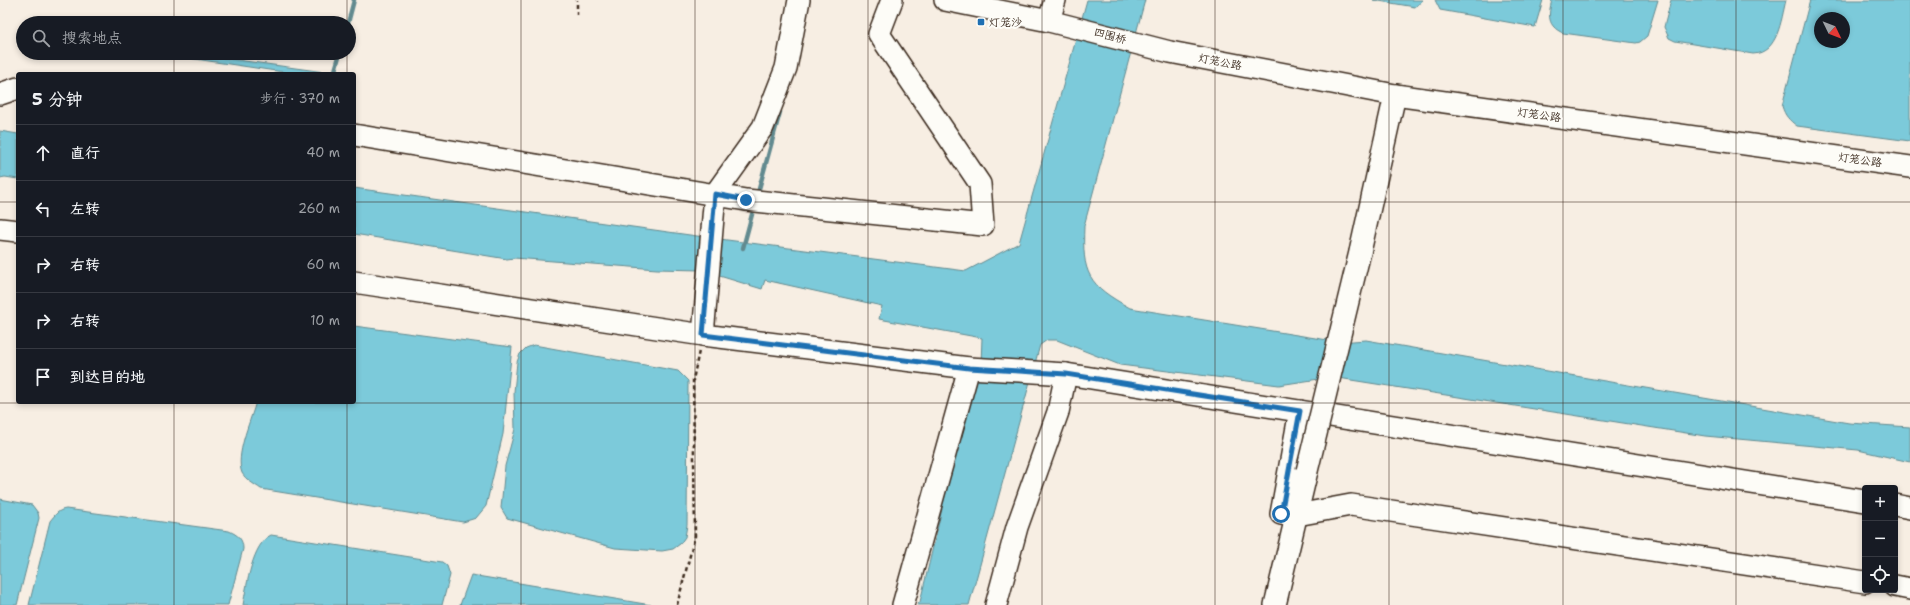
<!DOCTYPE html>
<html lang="zh">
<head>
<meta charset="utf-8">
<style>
	body { margin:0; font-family:"Shantell Sans","LXGW WenKai TC",sans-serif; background:#20242c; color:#f1f3f6 }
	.controls { position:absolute; right:12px; bottom:12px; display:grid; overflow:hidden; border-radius:4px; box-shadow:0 2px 6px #0003 }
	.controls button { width:36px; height:36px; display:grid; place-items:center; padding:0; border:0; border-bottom:1px solid #363941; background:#171b24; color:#f1f3f6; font:20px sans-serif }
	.compass { position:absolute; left:1814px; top:12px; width:36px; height:36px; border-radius:50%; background:#171b24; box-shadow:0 2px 6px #0003; rotate:133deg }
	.stop { position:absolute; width:12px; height:12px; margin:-9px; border:3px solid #1f6fb2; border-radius:50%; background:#fff }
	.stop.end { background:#1f6fb2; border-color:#fff; box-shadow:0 1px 4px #0008 }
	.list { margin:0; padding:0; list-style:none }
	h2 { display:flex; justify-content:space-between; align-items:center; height:52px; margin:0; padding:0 16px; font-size:17px }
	h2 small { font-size:13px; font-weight:400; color:#9ea1a6 }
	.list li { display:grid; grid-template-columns:26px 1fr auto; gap:12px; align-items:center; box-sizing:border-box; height:56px; padding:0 16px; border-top:1px solid #363941 }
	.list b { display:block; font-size:15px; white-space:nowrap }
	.list em { font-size:13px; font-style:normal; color:#9ea1a6 }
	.icon { flex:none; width:22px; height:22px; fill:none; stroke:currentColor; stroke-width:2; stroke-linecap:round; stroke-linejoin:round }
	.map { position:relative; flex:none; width:1910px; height:605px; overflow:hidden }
	.search { position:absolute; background:#171b24; box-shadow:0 2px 6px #0003; left:16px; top:16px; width:340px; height:44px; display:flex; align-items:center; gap:10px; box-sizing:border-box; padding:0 14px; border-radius:22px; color:#9ea1a6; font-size:15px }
	.panel { position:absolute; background:#171b24; box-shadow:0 2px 6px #0003; left:16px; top:72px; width:340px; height:332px; border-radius:4px }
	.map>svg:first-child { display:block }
	.water { fill:#7ccada; stroke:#628a8f; fill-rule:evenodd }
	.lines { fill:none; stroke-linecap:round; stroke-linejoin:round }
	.stream { stroke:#628a8f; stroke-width:4.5 }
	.minor-casing { stroke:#3b2a1e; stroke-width:24 }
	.path { stroke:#3b2a1e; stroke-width:2.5; stroke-dasharray:4 3; stroke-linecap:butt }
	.minor { stroke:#fdfcf7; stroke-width:21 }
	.minor-bridge-casing { stroke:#3b2a1e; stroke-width:24; stroke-linecap:butt }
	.minor-bridge { stroke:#fdfcf7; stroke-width:21 }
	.route { stroke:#1f6fb2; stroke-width:5 }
	.grid { fill:none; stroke:#3b2a1e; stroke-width:1; stroke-opacity:0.55 }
	.poi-dot { fill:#1f6fb2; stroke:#fdfcf7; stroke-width:1.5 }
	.labels { text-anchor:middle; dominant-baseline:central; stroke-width:4; stroke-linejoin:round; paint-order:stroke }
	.poi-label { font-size:11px; fill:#3b2a1e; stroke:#fdfcf7; text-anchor:start }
	.street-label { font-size:11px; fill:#3b2a1e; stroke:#fdfcf7 }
</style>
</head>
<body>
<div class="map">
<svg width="1910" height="605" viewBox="0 0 1910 605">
	<rect width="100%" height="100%" fill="#f7eee3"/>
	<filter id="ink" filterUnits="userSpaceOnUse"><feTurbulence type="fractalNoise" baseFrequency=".025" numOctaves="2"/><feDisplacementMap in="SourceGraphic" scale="8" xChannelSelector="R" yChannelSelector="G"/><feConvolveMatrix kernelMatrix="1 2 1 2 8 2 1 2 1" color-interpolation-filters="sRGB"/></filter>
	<g filter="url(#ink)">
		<g class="water">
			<path d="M1087 0H1145L1084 226C1082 274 1088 285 1130 308L1340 342 1366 340 1849 423 1910 427V462L1858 450 1705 436 1332 377 1279 385 1120 365 1057 340H1047L1040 345 969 605H917L920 602 942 509 937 503 981 364 982 338 879 319 882 306 765 280 762 289 700 270 657 269 514 258 507 259 354 234V188L704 237 966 271 1019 243Z"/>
			<polygon points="1373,0 1423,0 1415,7"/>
			<polygon points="1543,0 1535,27 1440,10 1435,0"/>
			<path d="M1552 0H1658L1647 36 1640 42 1636 43 1563 33C1547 26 1548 15 1552 0Z"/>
			<path d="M1671 0H1786C1781 20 1778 53 1753 54L1675 41 1669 38 1664 27Z"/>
			<path d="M1810 0H1910V141L1797 126C1789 120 1785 116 1782 106ZM1820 18H1844V42H1820Z"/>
			<polygon points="155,53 186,53 339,74 296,74"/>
			<polygon points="0,131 18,134 18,179 5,177 0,178"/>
			<path d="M354 326 512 347 503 434 486 506 476 518 463 522 261 489C254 484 246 480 242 473 235 456 250 422 255 405L254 402H354Z"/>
			<polygon points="534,345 678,371 688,381 687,525 685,537 680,544 673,549 662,551 615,548 507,518 501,508 505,466 515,429 514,392 517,362 520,354 526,348"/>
			<polygon points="0,499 32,505 38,513 39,518 17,605 0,605"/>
			<path d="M66 509 229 531C238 535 243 539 243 549L228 605H29L50 521C55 515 58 510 66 509Z"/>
			<path d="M271 535 442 562 447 566 450 575 442 605H243C247 585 252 544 271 535Z"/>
			<polygon points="471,575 651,605 460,605"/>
		</g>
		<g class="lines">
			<g class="stream">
				<polyline points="348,23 354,0"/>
				<polyline points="334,74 340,53"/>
				<polyline points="757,196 780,112"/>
				<polyline points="743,248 754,207"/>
			</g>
			<g class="minor-casing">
				<g id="minor">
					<polyline points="945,0 1049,21 1170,52 1395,95 1910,167"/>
					<polyline points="1049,21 1055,0"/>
					<polyline points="0,94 18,88"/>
					<polyline points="354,135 746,200 983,225 980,184 879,34 892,0"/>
					<polyline points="0,229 18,231"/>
					<polyline points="1360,252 1395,95"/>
					<polyline points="354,282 703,335 969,368 1066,374 1865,501"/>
					<polyline points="703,335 715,194 763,127 786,68 799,0"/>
					<polyline points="1300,411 1281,514 1297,515 1351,505 1865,582"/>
					<polyline points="1895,505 1910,508"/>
					<polyline points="1895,586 1910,589"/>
					<polyline points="903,605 969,368"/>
					<polyline points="996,605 1017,527 1058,412 1066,374"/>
					<polyline points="1275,605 1307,471"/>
				</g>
			</g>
			<g class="path">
				<polyline points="577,15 577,0"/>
				<polyline points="677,605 695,536 693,380 699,351"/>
			</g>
			<use href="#minor" class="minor"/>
			<g class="minor-bridge-casing">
				<polyline id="minor-bridge" points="1307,471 1360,252"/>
			</g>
			<use href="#minor-bridge" class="minor-bridge"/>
		</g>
	</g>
	<g class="lines" filter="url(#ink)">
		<polyline class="route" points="746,200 715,194 703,335 969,368 1066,374 1300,411 1281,514"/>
	</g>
	<path class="grid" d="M174 0V23M347 0V23M521 0V605M695 0V605M868 0V605M1042 0V605M1215 0V605M1389 0V605M1563 0V605M1736 0V605M174 53V74M347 53V74M0 202H18M354 202H1910M174 402V605M347 402V605M0 403H1910"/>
	<rect class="poi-dot" x="977" y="18" width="8" height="8" rx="2"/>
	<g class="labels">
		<g class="poi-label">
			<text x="989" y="22">灯笼沙</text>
		</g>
		<g class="street-label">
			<text transform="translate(1110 36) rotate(15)">四围桥</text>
			<text transform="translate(1220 62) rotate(11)">灯笼公路</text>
			<text transform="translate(1539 115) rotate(8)">灯笼公路</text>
			<text transform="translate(1860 160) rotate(8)">灯笼公路</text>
		</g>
	</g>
</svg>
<div class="controls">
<button>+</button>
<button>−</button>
<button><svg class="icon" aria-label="locate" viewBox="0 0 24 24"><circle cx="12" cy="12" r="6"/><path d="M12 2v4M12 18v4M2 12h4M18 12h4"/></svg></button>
</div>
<svg class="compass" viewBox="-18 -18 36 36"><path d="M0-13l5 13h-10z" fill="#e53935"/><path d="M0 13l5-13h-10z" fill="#9ea1a6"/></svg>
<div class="stop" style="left:1281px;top:514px"></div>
<div class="stop end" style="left:746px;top:200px"></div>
<div class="search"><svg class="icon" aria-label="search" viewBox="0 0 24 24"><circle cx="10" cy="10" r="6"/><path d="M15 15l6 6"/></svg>搜索地点</div>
<section class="panel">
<h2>5 分钟<small>步行 · 370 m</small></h2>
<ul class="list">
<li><svg class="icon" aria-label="ahead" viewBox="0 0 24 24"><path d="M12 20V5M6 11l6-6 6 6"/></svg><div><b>直行</b></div><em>40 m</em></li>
<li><svg class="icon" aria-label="left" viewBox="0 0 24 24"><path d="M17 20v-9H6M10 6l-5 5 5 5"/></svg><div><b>左转</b></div><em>260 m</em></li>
<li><svg class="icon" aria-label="right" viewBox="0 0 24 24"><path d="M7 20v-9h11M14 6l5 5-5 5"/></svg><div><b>右转</b></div><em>60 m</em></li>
<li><svg class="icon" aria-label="right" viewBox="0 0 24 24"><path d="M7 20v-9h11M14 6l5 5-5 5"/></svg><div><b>右转</b></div><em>10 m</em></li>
<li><svg class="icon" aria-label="arrive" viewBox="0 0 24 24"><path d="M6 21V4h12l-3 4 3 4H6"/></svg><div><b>到达目的地</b></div></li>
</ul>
</section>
</div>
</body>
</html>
